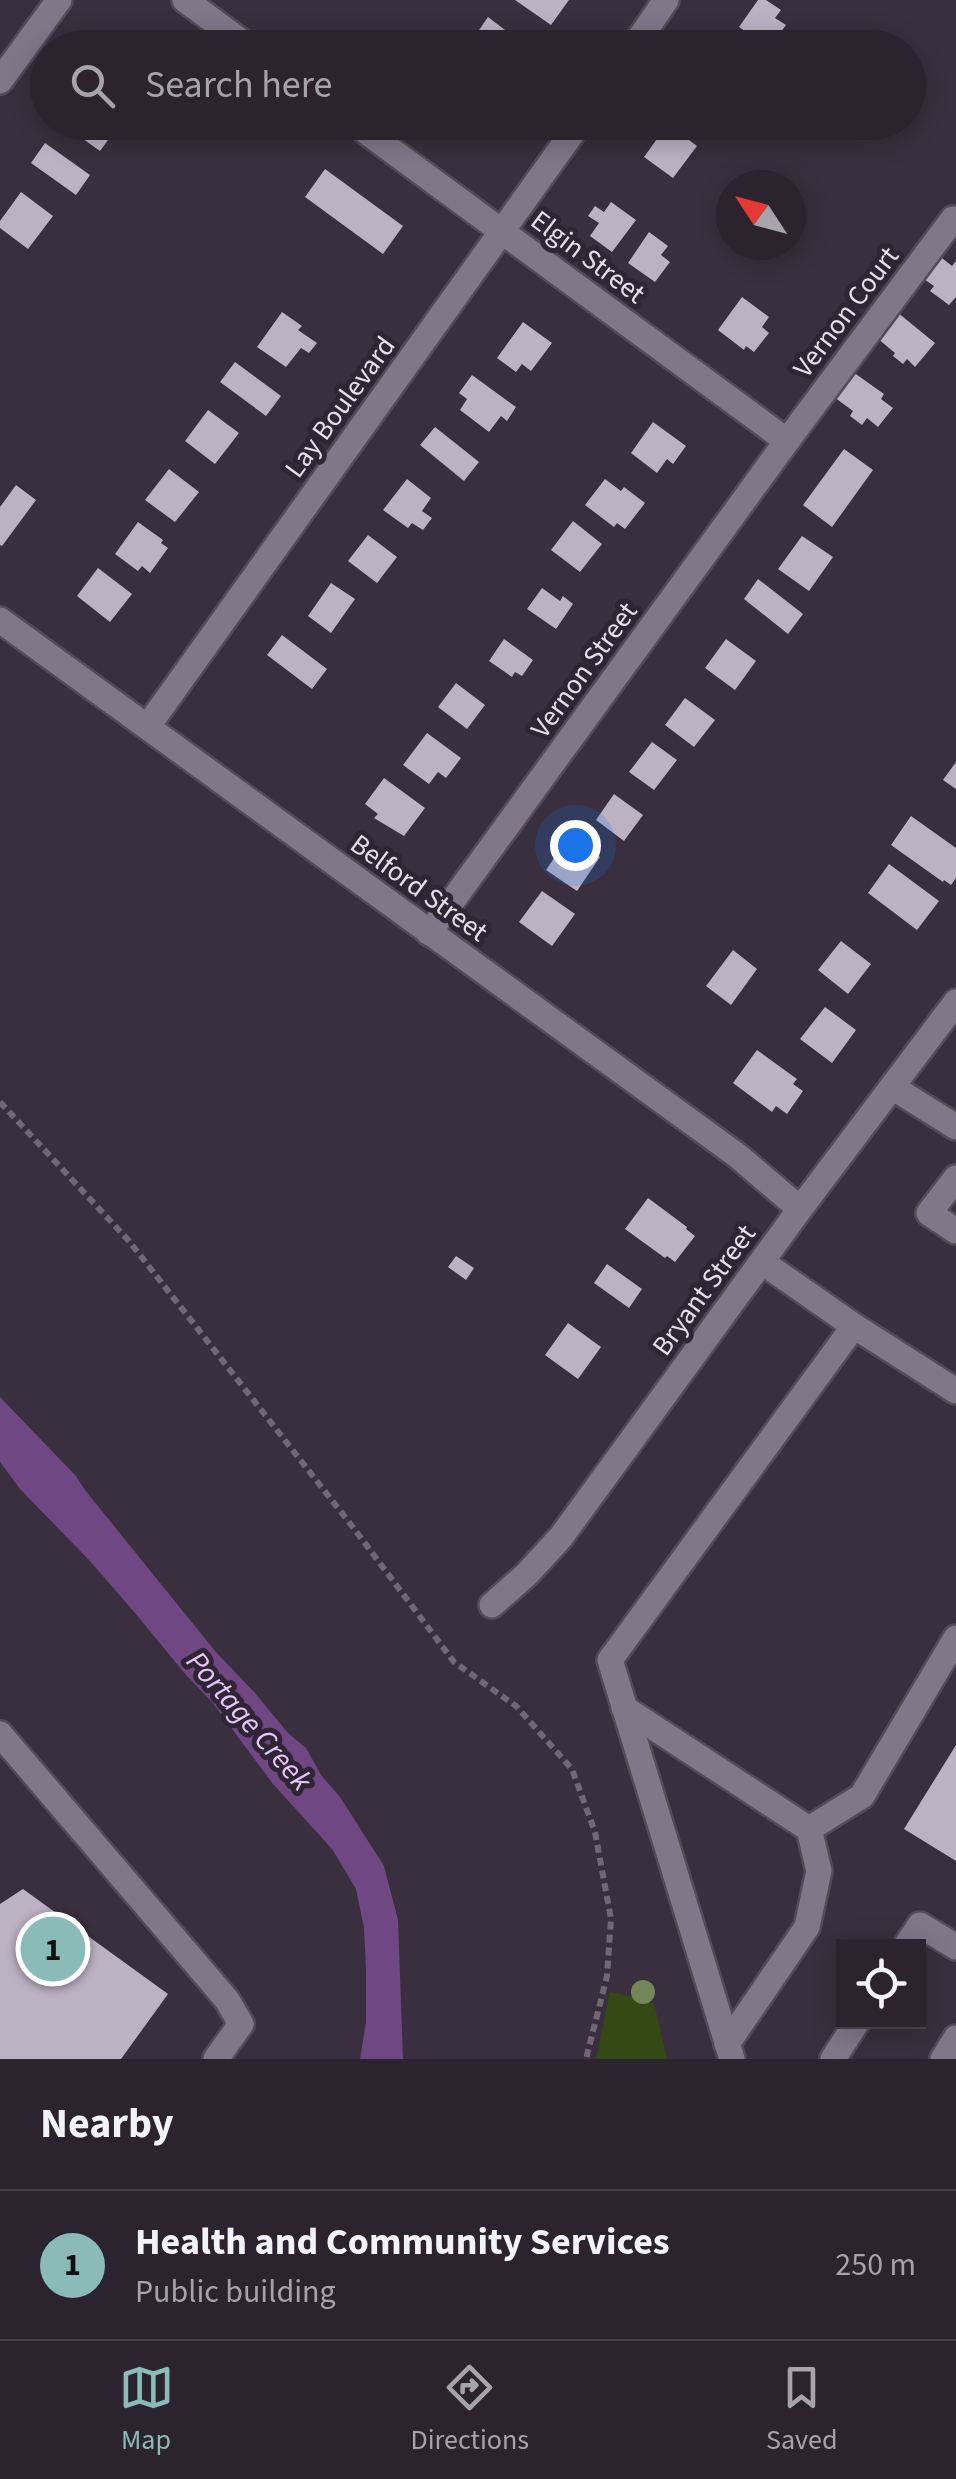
<!DOCTYPE html>
<html lang="en">
<head>
<meta charset="utf-8">
<style>
	body { margin:0; font-family:"Source Sans 3",sans-serif; background:#332b36; color:#f1f3f6 }
	.controls { position:absolute; right:30px; bottom:30px; display:grid; overflow:hidden; border-radius:0px; box-shadow:0 5px 25px #0003 }
	.controls button { width:90px; height:90px; display:grid; place-items:center; padding:0; border:0; border-bottom:2px solid #47404a; background:#2b232e; color:#f1f3f6; font:50px sans-serif }
	.compass { position:absolute; left:716px; top:170px; width:90px; height:90px; border-radius:50%; background:#2b232e; box-shadow:0 5px 25px #0003; rotate:306deg }
	.you { position:absolute; left:575px; top:845px; width:35px; height:35px; margin:-25px; border:8px solid #fff; border-radius:50%; background:#1a73e8; box-shadow:0 0 0 15px #1a73e833 }
	.badge { display:grid; place-items:center; width:65px; height:65px; border-radius:50%; background:#8bbbb9; color:#111; font-size:32px; font-weight:700 }
	.pin { position:absolute; translate:-50% -50%; border:5px solid #fff; box-shadow:0 2px 10px #0006 }
	.list { margin:0; padding:0; list-style:none }
	h2 { display:flex; justify-content:space-between; align-items:center; height:130px; margin:0; padding:0 40px; font-size:42px }
	h2 small { font-size:32px; font-weight:400; color:#a6a4aa }
	.list li { display:grid; grid-template-columns:65px 1fr auto; gap:30px; align-items:center; box-sizing:border-box; height:150px; padding:0 40px; border-top:2px solid #47404a }
	.list b { display:block; font-size:38px; white-space:nowrap }
	.list p { margin:0; font-size:32px; white-space:nowrap; color:#a6a4aa }
	.list em { font-size:32px; font-style:normal; color:#a6a4aa }
	.icon { flex:none; width:55px; height:55px; fill:none; stroke:currentColor; stroke-width:2; stroke-linecap:round; stroke-linejoin:round }
	.map { position:relative; flex:none; width:956px; height:2059px; overflow:hidden }
	.search { position:absolute; background:#2b232e; box-shadow:0 5px 25px #0003; left:30px; right:30px; top:30px; height:110px; display:flex; align-items:center; gap:25px; box-sizing:border-box; padding:0 35px; border-radius:55px; color:#a6a4aa; font-size:38px }
	.sheet { height:280px; background:#2b232e }
	nav { display:flex; justify-content:space-around; align-items:center; box-sizing:border-box; height:140px; border-top:2px solid #47404a; background:#2b232e; font-size:28px; color:#a6a4aa }
	nav a { display:grid; justify-items:center; gap:5px }
	nav .on { color:#8bbbb9 }
	.map>svg:first-child { display:block }
	.green { fill:#354914 }
	.water { fill:#6f4783 }
	.building { fill:#bdb1c4 }
	.lines { fill:none; stroke-linecap:round; stroke-linejoin:round }
	.minor-casing { stroke:#534b58; stroke-width:30 }
	.path { stroke:#716876; stroke-width:6; stroke-dasharray:8 5; stroke-linecap:butt }
	.minor { stroke:#827789; stroke-width:25 }
	.tree { fill:#748658 }
	.labels { text-anchor:middle; dominant-baseline:central; stroke-width:10; stroke-linejoin:round; paint-order:stroke }
	.street-label { font-size:28px; fill:#e5dfe9; stroke:#2f2534 }
	.water-label { font-size:30px; font-style:italic; fill:#e9c7fb; stroke:#2f2534 }
</style>
</head>
<body>
<div class="map">
<svg width="956" height="2059" viewBox="0 0 956 2059">
	<rect width="100%" height="100%" fill="#392f3e"/>
	<polygon class="green" points="610,1992 648,2000 655,2007 667,2059 596,2059"/>
	<polygon class="water" points="0,1397 76,1476 85,1490 215,1651 255,1693 288,1733 306,1748 321,1775 340,1797 384,1866 398,1920 403,2059 360,2059 366,2022 366,1970 364,1928 356,1889 332,1849 273,1784 212,1702 186,1675 135,1613 89,1560 20,1489 0,1462"/>
	<g class="building">
		<polygon points="515,0 569,0 551,25"/>
		<polygon points="758,0 766,0 781,10 775,18 786,25 769,48 739,27"/>
		<polygon points="488,17 529,48 490,48 475,36"/>
		<polygon points="73,122 121,122 100,151 69,129"/>
		<polygon points="446,122 466,122 457,136 444,126"/>
		<polygon points="662,122 665,122 697,146 673,178 644,157 662,132 657,129"/>
		<polygon points="45,143 90,175 76,195 31,163"/>
		<polygon points="325,169 403,226 383,254 305,197"/>
		<polygon points="21,192 53,216 28,249 0,228 0,221"/>
		<polygon points="611,202 636,220 612,252 590,236 599,223 588,216 595,206 604,212"/>
		<polygon points="649,232 668,246 661,255 670,262 655,282 628,263"/>
		<polygon points="938,255 952,266 956,261 956,297 949,305 930,291 934,286 921,277"/>
		<polygon points="742,297 769,317 762,327 769,333 754,352 746,346 744,350 718,330"/>
		<polygon points="282,312 302,326 298,330 317,343 309,353 301,348 286,367 257,347"/>
		<polygon points="897,312 935,343 915,367 907,359 903,364 893,356 895,353 877,338"/>
		<polygon points="523,322 552,343 531,371 522,364 516,372 497,358"/>
		<polygon points="235,362 281,396 266,416 220,382"/>
		<polygon points="853,372 884,394 881,399 893,408 878,427 867,418 862,425 850,416 853,411 834,397"/>
		<polygon points="472,375 516,407 507,421 501,416 489,432 460,410 467,399 459,393"/>
		<polygon points="208,410 239,433 215,464 185,441"/>
		<polygon points="653,422 686,446 673,464 667,459 657,473 631,453"/>
		<polygon points="435,427 479,462 464,481 420,445"/>
		<polygon points="844,449 873,470 832,527 803,505"/>
		<polygon points="169,469 199,492 175,522 145,500"/>
		<polygon points="407,479 431,498 422,511 432,518 423,530 412,523 408,528 383,510"/>
		<polygon points="605,479 621,491 624,487 645,503 625,529 617,523 614,527 585,505"/>
		<polygon points="16,485 36,500 2,546 0,545 0,507"/>
		<polygon points="573,521 602,544 580,572 551,550"/>
		<polygon points="138,522 163,540 161,543 168,548 150,573 142,566 138,571 115,554"/>
		<polygon points="368,535 397,557 377,583 348,561"/>
		<polygon points="802,536 833,557 809,591 778,569"/>
		<polygon points="98,568 132,594 110,622 77,596"/>
		<polygon points="758,579 803,614 788,634 744,599"/>
		<polygon points="331,583 355,599 331,633 308,616"/>
		<polygon points="542,588 560,601 563,596 573,604 556,629 527,609"/>
		<polygon points="282,635 327,669 312,689 267,655"/>
		<polygon points="504,639 533,660 522,676 515,672 512,677 489,661"/>
		<polygon points="726,639 756,661 735,690 705,668"/>
		<polygon points="456,683 485,705 467,729 438,707"/>
		<polygon points="685,698 715,720 694,747 665,725"/>
		<polygon points="427,733 461,758 446,778 438,772 429,784 403,765"/>
		<polygon points="652,742 677,760 654,790 629,772"/>
		<polygon points="956,762 956,789 943,780"/>
		<polygon points="384,778 425,808 404,836 374,818 378,814 365,804"/>
		<polygon points="614,794 643,815 624,841 596,820"/>
		<polygon points="911,816 956,848 956,878 951,885 944,880 943,882 891,845"/>
		<polygon points="569,836 600,857 577,891 546,870"/>
		<polygon points="889,864 939,901 917,930 868,893"/>
		<polygon points="542,891 575,914 552,946 519,922"/>
		<polygon points="841,941 871,964 848,994 818,970"/>
		<polygon points="733,950 757,969 731,1005 706,986"/>
		<polygon points="825,1007 856,1030 832,1063 800,1039"/>
		<polygon points="757,1050 797,1079 793,1084 803,1091 787,1114 776,1106 772,1112 733,1083"/>
		<polygon points="648,1198 687,1227 686,1229 695,1236 675,1262 667,1256 665,1258 625,1229"/>
		<polygon points="456,1256 474,1268 466,1280 448,1267"/>
		<polygon points="607,1264 642,1289 629,1308 594,1283"/>
		<polygon points="568,1323 601,1347 578,1379 545,1355"/>
		<polygon points="956,1745 956,1861 904,1829"/>
		<polygon points="23,1889 168,1994 121,2059 0,2059 0,1904"/>
	</g>
	<g class="lines">
		<g class="minor-casing">
			<g id="minor">
				<polyline points="185,0 250,48"/>
				<polyline points="633,48 666,0"/>
				<polyline points="0,81 59,0"/>
				<polyline points="353,122 787,441"/>
				<polyline points="0,620 738,1156 800,1209"/>
				<polyline points="148,726 580,122"/>
				<polyline points="429,933 787,441 953,219"/>
				<polyline points="892,1087 956,1127"/>
				<polyline points="956,1178 929,1213 956,1231"/>
				<polyline points="762,1262 854,1326"/>
				<polyline points="492,1605 527,1574 561,1537 800,1209 956,1002"/>
				<polyline points="624,1708 809,1829"/>
				<polyline points="0,1734 227,2000 241,2024 216,2059"/>
				<polyline points="906,1946 920,1925 956,1947"/>
				<polyline points="727,2044 807,1927 819,1871 809,1829 862,1796 956,1638"/>
				<polyline points="732,2059 610,1660 854,1326 956,1391"/>
				<polyline points="833,2059 857,2022"/>
				<polyline points="943,2059 956,2038"/>
			</g>
		</g>
		<polyline class="path" points="0,1102 129,1241 352,1526 454,1662 516,1706 572,1769 595,1832 611,1919 607,1976 586,2059"/>
		<use href="#minor" class="minor"/>
	</g>
	<circle class="tree" cx="643" cy="1992" r="12"/>
	<g class="labels">
		<g class="street-label">
			<text transform="translate(588 257) rotate(37)">Elgin Street</text>
			<text transform="translate(846 312) rotate(-53)">Vernon Court</text>
			<text transform="translate(340 407) rotate(-54)">Lay Boulevard</text>
			<text transform="translate(584 670) rotate(-54)">Vernon Street</text>
			<text transform="translate(419 888) rotate(36)">Belford Street</text>
			<text transform="translate(704 1290) rotate(-54)">Bryant Street</text>
		</g>
		<g class="water-label">
			<text transform="translate(249 1721) rotate(49)">Portage Creek</text>
		</g>
	</g>
</svg>
<div class="controls">
<button><svg class="icon" aria-label="locate" viewBox="0 0 24 24"><circle cx="12" cy="12" r="6"/><path d="M12 2v4M12 18v4M2 12h4M18 12h4"/></svg></button>
</div>
<svg class="compass" viewBox="-18 -18 36 36"><path d="M0-13l5 13h-10z" fill="#e53935"/><path d="M0 13l5-13h-10z" fill="#a6a4aa"/></svg>
<div class="you"></div>
<div class="pin badge" style="left:53px;top:1949px">1</div>
<div class="search"><svg class="icon" aria-label="search" viewBox="0 0 24 24"><circle cx="10" cy="10" r="6"/><path d="M15 15l6 6"/></svg>Search here</div>
</div>
<section class="sheet">
<h2>Nearby<small></small></h2>
<ul class="list">
<li><span class="badge">1</span><div><b>Health and Community Services</b><p>Public building</p></div><em>250 m</em></li>
</ul>
</section>
<nav>
<a class="on"><svg class="icon" aria-label="map" viewBox="0 0 24 24"><path d="M3 6l6-2 6 2 6-2v14l-6 2-6-2-6 2zM9 4v14M15 6v14"/></svg>Map</a>
<a><svg class="icon" aria-label="directions" viewBox="0 0 24 24"><path d="M12 3l9 9-9 9-9-9zM9 14v-3h6M13 9l2 2-2 2"/></svg>Directions</a>
<a><svg class="icon" aria-label="saved" viewBox="0 0 24 24"><path d="M7 4h10v16l-5-4-5 4z"/></svg>Saved</a>
</nav>
</body>
</html>
